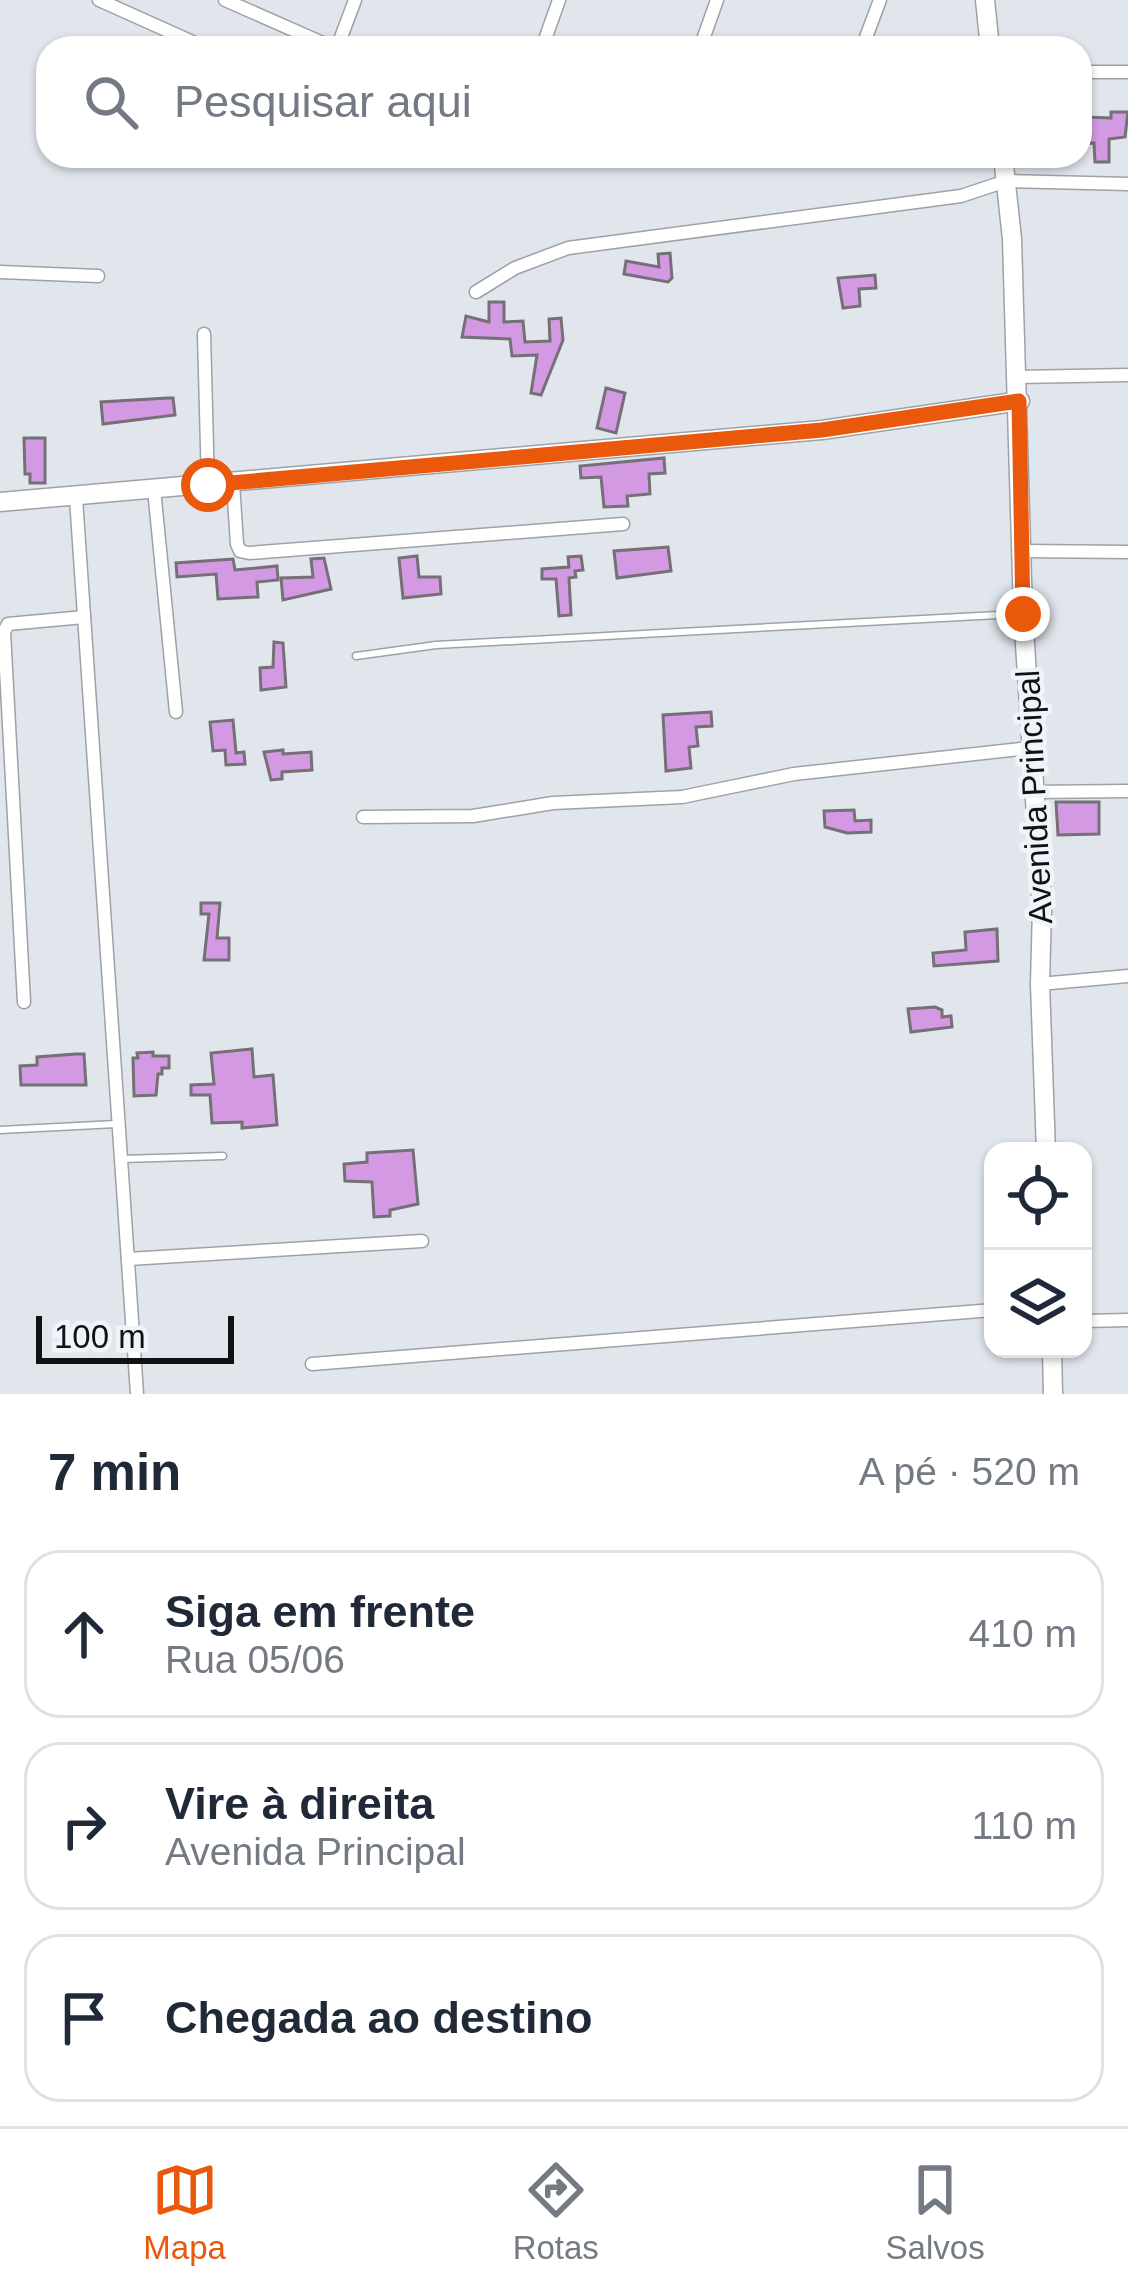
<!DOCTYPE html>
<html lang="pt">
<head>
<meta charset="utf-8">
<style>
	body { margin:0; font-family:Arial,sans-serif; background:#f2f2f3; color:#1f2937 }
	.controls { position:absolute; right:36px; bottom:36px; display:grid; overflow:hidden; border-radius:24px; box-shadow:0 3px 9px #0004 }
	.controls button { width:108px; height:108px; display:grid; place-items:center; padding:0; border:0; border-bottom:3px solid #e0e1e3; background:#fff; color:#1f2937; font:60px sans-serif }
	.scale { position:absolute; left:36px; bottom:30px; width:198px; box-sizing:border-box; padding-left:12px; border:6px solid #0f1113; border-top:0; font-size:33px; line-height:42px; white-space:nowrap; color:#0f1113; -webkit-text-stroke:9px #eef4fa; paint-order:stroke }
	.stop { position:absolute; width:36px; height:36px; margin:-27px; border:9px solid #ea580c; border-radius:50%; background:#fff }
	.stop.end { background:#ea580c; border-color:#fff; box-shadow:0 3px 12px #0008 }
	.list { margin:0; padding:0; list-style:none }
	h2 { display:flex; justify-content:space-between; align-items:center; height:156px; margin:0; padding:0 48px; font-size:51px }
	h2 small { font-size:39px; font-weight:400; color:#747a83 }
	.list li { display:grid; grid-template-columns:78px 1fr auto; gap:36px; align-items:center; box-sizing:border-box; height:168px; margin:0 24px 24px; padding:0 24px; border:3px solid #e0e1e3; border-radius:36px }
	.list b { display:block; font-size:45px; white-space:nowrap }
	.list p { margin:0; font-size:39px; white-space:nowrap; color:#747a83 }
	.list em { font-size:39px; font-style:normal; color:#747a83 }
	.icon { flex:none; width:66px; height:66px; fill:none; stroke:currentColor; stroke-width:2; stroke-linecap:round; stroke-linejoin:round }
	.map { position:relative; flex:none; width:1128px; height:1394px; overflow:hidden }
	.search { position:absolute; background:#fff; box-shadow:0 3px 9px #0004; left:36px; right:36px; top:36px; height:132px; display:flex; align-items:center; gap:30px; box-sizing:border-box; padding:0 42px; border-radius:36px; color:#747a83; font-size:45px }
	.sheet { height:732px; background:#fff }
	nav { display:flex; justify-content:space-around; align-items:center; box-sizing:border-box; height:168px; border-top:3px solid #e0e1e3; background:#fff; font-size:33px; color:#747a83 }
	nav a { display:grid; justify-items:center; gap:6px }
	nav .on { color:#ea580c }
	.map>svg:first-child { display:block }
	.building { fill:#d399e3; stroke:#757076; stroke-width:3 }
	.lines { fill:none; stroke-linecap:round; stroke-linejoin:round }
	.lane-casing { stroke:#9da2a8; stroke-width:9 }
	.street-casing { stroke:#9da2a8; stroke-width:15 }
	.secondary-casing { stroke:#9da2a8; stroke-width:21 }
	.lane { stroke:#fff; stroke-width:6 }
	.street { stroke:#fff; stroke-width:12 }
	.secondary { stroke:#fff; stroke-width:18 }
	.route { stroke:#ea580c; stroke-width:15 }
	.labels { text-anchor:middle; dominant-baseline:central; stroke-width:9; stroke-linejoin:round; paint-order:stroke }
	.street-label { font-size:33px; fill:#0f1113; stroke:#eef4fa }
</style>
</head>
<body>
<div class="map">
<svg width="1128" height="1394" viewBox="0 0 1128 1394">
	<rect width="100%" height="100%" fill="#e1e6ed"/>
	<g class="building">
		<polygon points="1111,112 1128,112 1125,137 1109,139 1109,162 1095,162 1094,143 1085,144 1087,117 1111,118"/>
		<polygon points="670,253 672,278 668,282 624,274 626,261 659,267 658,254"/>
		<polygon points="875,275 876,288 859,289 860,306 843,308 838,278"/>
		<polygon points="489,302 504,302 504,322 523,321 525,342 550,341 549,319 561,318 563,340 541,395 531,393 537,355 512,356 510,339 462,337 466,316 489,322"/>
		<polygon points="606,388 625,393 616,433 597,428"/>
		<polygon points="168,398 173,398 175,415 103,424 101,402"/>
		<polygon points="24,438 45,438 45,483 30,483 30,474 25,474"/>
		<polygon points="664,458 665,473 649,474 650,494 627,496 628,506 604,507 601,477 581,478 580,466"/>
		<polygon points="668,547 671,571 617,578 614,551"/>
		<polygon points="417,556 419,577 440,577 441,594 403,598 399,558"/>
		<polygon points="581,556 583,570 575,571 576,577 569,578 571,615 559,616 556,579 542,579 542,569 569,567 568,557"/>
		<polygon points="324,558 331,589 283,600 281,578 313,577 311,559"/>
		<polygon points="233,559 235,570 277,566 278,580 257,582 258,597 218,599 216,574 177,577 176,563"/>
		<polygon points="274,642 283,643 286,687 261,690 260,668 273,667"/>
		<polygon points="711,712 712,726 696,727 698,746 689,747 691,768 666,771 663,715"/>
		<polygon points="233,720 236,753 244,752 245,764 226,765 225,750 213,751 210,722"/>
		<polygon points="283,750 283,754 311,752 312,770 282,772 282,779 271,780 264,752"/>
		<polygon points="1056,802 1099,802 1099,834 1058,835"/>
		<polygon points="854,810 855,821 871,820 871,832 847,833 825,827 824,811"/>
		<polygon points="201,903 220,903 217,938 229,938 229,960 204,960 209,914 201,914"/>
		<polygon points="997,929 998,961 934,966 933,953 966,950 965,932"/>
		<polygon points="935,1007 942,1010 942,1017 951,1016 952,1027 911,1032 908,1009"/>
		<polygon points="252,1049 254,1077 273,1075 277,1125 242,1128 242,1122 212,1123 210,1095 191,1095 191,1085 214,1084 211,1053"/>
		<polygon points="153,1052 153,1056 169,1056 169,1068 162,1068 162,1074 158,1074 156,1095 134,1096 133,1058 138,1058 137,1053"/>
		<polygon points="76,1054 84,1054 86,1085 21,1085 20,1066 37,1065 37,1057"/>
		<polygon points="413,1150 418,1204 390,1210 390,1216 374,1217 372,1182 345,1181 344,1164 367,1162 367,1153"/>
	</g>
	<g class="lines">
		<g class="lane-casing">
			<g id="lane">
				<polyline points="356,656 436,645 1017,614"/>
				<polyline points="0,1130 116,1124"/>
				<polyline points="122,1159 223,1156"/>
			</g>
		</g>
		<g class="street-casing">
			<g id="street">
				<polyline points="99,0 206,48"/>
				<polyline points="225,0 334,48"/>
				<polyline points="337,48 355,0"/>
				<polyline points="542,48 559,0"/>
				<polyline points="700,48 717,0"/>
				<polyline points="862,48 880,0"/>
				<polyline points="1080,72 1128,72"/>
				<polyline points="0,272 98,276"/>
				<polyline points="476,292 515,268 568,248 961,196 1006,181 1128,184"/>
				<polyline points="204,334 208,485"/>
				<polyline points="1018,377 1128,375"/>
				<polyline points="233,483 237,544 240,551 249,553 623,524"/>
				<polyline points="154,489 176,712"/>
				<polyline points="76,498 137,1394"/>
				<polyline points="1022,551 1128,552"/>
				<polyline points="1032,792 1128,791"/>
				<polyline points="363,817 473,816 553,803 682,797 794,774 1029,748"/>
				<polyline points="1040,984 1128,976"/>
				<polyline points="24,1002 4,632 8,624 84,617"/>
				<polyline points="128,1259 422,1241"/>
				<polyline points="1083,1321 1128,1320"/>
				<polyline points="312,1364 993,1310"/>
			</g>
		</g>
		<g class="secondary-casing">
			<g id="secondary">
				<polyline points="985,0 990,48"/>
				<polyline points="1003,156 1012,239 1023,613 1042,908 1040,984 1046,1151"/>
				<polyline points="0,502 822,430 1020,401"/>
				<polyline points="1052,1349 1053,1394"/>
			</g>
		</g>
		<use href="#lane" class="lane"/>
		<use href="#street" class="street"/>
		<use href="#secondary" class="secondary"/>
	</g>
	<g class="lines">
		<polyline class="route" points="208,485 822,430 1019,401 1023,614"/>
	</g>
	<g class="labels">
		<g class="street-label">
			<text transform="translate(1034 797) rotate(-93)">Avenida Principal</text>
		</g>
	</g>
</svg>
<div class="controls">
<button><svg class="icon" aria-label="locate" viewBox="0 0 24 24"><circle cx="12" cy="12" r="6"/><path d="M12 2v4M12 18v4M2 12h4M18 12h4"/></svg></button>
<button><svg class="icon" aria-label="layers" viewBox="0 0 24 24"><path d="M12 4l9 5-9 5-9-5zM3 14l9 5 9-5"/></svg></button>
</div>
<div class="scale">100 m</div>
<div class="stop" style="left:208px;top:485px"></div>
<div class="stop end" style="left:1023px;top:614px"></div>
<div class="search"><svg class="icon" aria-label="search" viewBox="0 0 24 24"><circle cx="10" cy="10" r="6"/><path d="M15 15l6 6"/></svg>Pesquisar aqui</div>
</div>
<section class="sheet">
<h2>7 min<small>A pé · 520 m</small></h2>
<ul class="list">
<li><svg class="icon" aria-label="ahead" viewBox="0 0 24 24"><path d="M12 20V5M6 11l6-6 6 6"/></svg><div><b>Siga em frente</b><p>Rua 05/06</p></div><em>410 m</em></li>
<li><svg class="icon" aria-label="right" viewBox="0 0 24 24"><path d="M7 20v-9h11M14 6l5 5-5 5"/></svg><div><b>Vire à direita</b><p>Avenida Principal</p></div><em>110 m</em></li>
<li><svg class="icon" aria-label="arrive" viewBox="0 0 24 24"><path d="M6 21V4h12l-3 4 3 4H6"/></svg><div><b>Chegada ao destino</b></div></li>
</ul>
</section>
<nav>
<a class="on"><svg class="icon" aria-label="map" viewBox="0 0 24 24"><path d="M3 6l6-2 6 2 6-2v14l-6 2-6-2-6 2zM9 4v14M15 6v14"/></svg>Mapa</a>
<a><svg class="icon" aria-label="directions" viewBox="0 0 24 24"><path d="M12 3l9 9-9 9-9-9zM9 14v-3h6M13 9l2 2-2 2"/></svg>Rotas</a>
<a><svg class="icon" aria-label="saved" viewBox="0 0 24 24"><path d="M7 4h10v16l-5-4-5 4z"/></svg>Salvos</a>
</nav>
</body>
</html>
